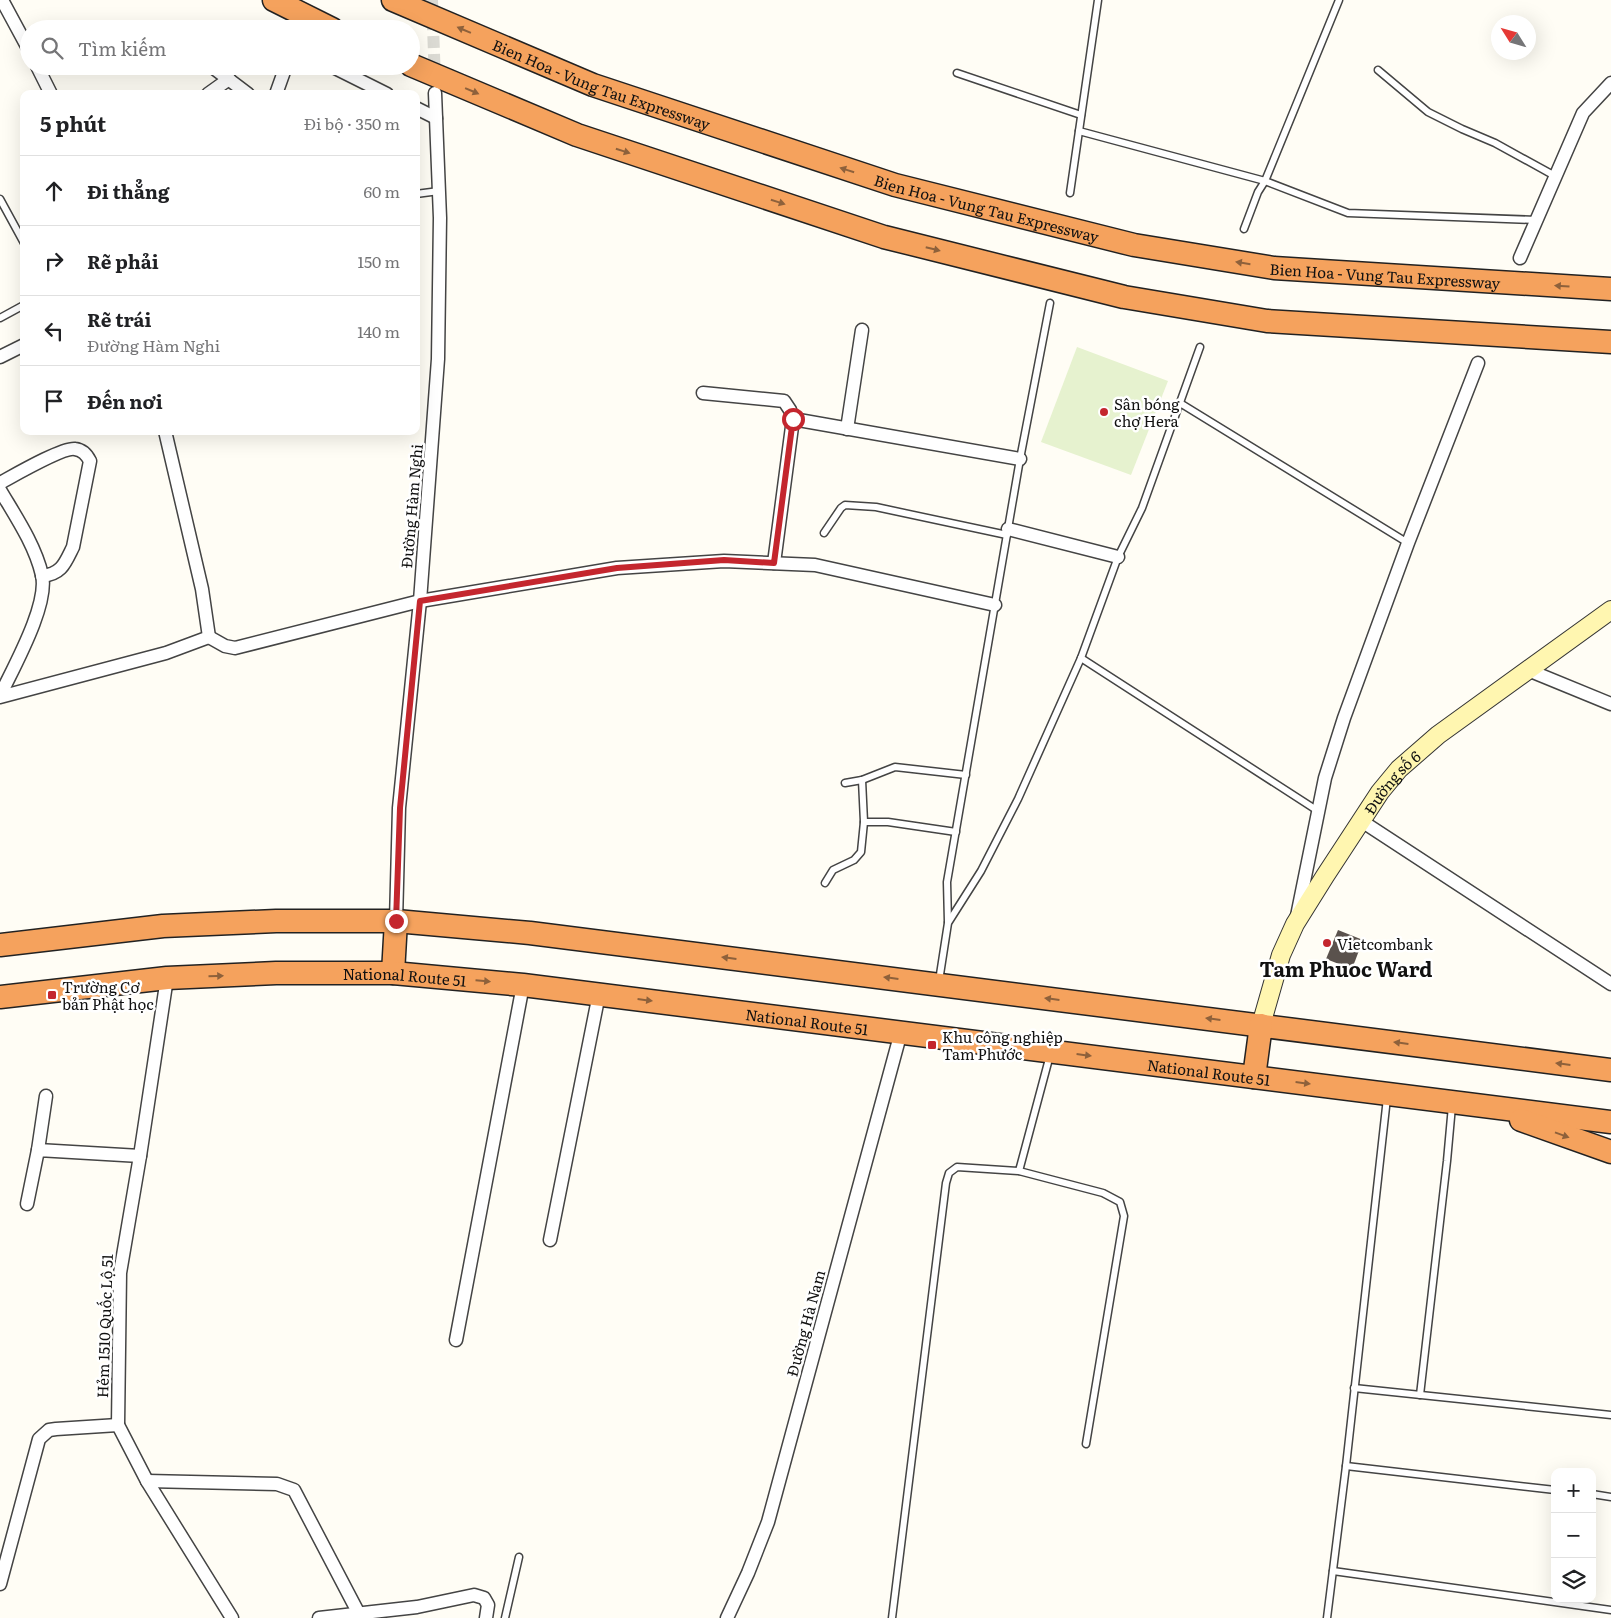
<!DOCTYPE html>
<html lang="vi">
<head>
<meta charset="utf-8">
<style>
	body { margin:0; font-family:Literata,serif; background:#f6f6f6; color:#202124 }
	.controls { position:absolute; right:15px; bottom:15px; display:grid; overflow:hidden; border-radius:10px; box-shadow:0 5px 20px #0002 }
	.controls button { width:45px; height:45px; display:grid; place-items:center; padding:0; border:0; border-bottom:1px solid #e0e0e0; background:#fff; color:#202124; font:25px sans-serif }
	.compass { position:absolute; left:1491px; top:15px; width:45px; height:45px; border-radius:50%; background:#fff; box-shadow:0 5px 20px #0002; rotate:307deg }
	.stop { position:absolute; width:15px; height:15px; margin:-11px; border:4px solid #c4262e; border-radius:50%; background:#fff }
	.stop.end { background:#c4262e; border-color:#fff; box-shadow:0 1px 5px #0008 }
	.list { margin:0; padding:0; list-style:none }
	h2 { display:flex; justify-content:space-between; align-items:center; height:65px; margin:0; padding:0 20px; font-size:21px }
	h2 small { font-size:16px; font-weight:400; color:#757577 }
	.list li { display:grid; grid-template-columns:32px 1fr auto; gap:15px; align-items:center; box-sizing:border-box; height:70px; padding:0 20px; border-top:1px solid #e0e0e0 }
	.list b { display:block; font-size:19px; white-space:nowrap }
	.list p { margin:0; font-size:16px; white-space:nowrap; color:#757577 }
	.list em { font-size:16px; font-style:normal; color:#757577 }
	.icon { flex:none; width:28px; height:28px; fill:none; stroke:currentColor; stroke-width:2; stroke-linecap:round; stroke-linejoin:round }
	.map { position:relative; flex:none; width:1611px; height:1618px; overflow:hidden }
	.search { position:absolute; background:#fff; box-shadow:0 5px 20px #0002; left:20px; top:20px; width:400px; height:55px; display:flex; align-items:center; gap:12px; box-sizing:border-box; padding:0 18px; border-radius:28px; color:#757577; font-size:19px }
	.panel { position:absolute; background:#fff; box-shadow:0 5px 20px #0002; left:20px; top:90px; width:400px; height:345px; border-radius:10px }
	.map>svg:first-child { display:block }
	.pitch { fill:#e6f2cf }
	.building { fill:#5a524d }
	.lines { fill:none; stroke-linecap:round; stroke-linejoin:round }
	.street-tunnel { stroke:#dbdad3; stroke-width:12; stroke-dasharray:12 6; stroke-linecap:butt }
	.lane-casing { stroke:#444; stroke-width:9 }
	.street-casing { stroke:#444; stroke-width:15 }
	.secondary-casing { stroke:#333; stroke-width:20 }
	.highway-casing { stroke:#222; stroke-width:25 }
	.lane { stroke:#fff; stroke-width:6 }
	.street { stroke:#fff; stroke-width:12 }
	.secondary { stroke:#fff6b0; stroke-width:18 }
	.highway { stroke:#f5a25d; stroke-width:22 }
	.oneway { fill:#8e613b }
	.route { stroke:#c4262e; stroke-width:6 }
	.poi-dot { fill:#c4262e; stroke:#fff; stroke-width:2 }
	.labels { text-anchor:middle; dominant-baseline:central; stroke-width:5; stroke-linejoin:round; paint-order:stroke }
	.street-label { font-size:15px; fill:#111; stroke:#fff }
	.poi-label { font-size:15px; fill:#111; stroke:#fff; text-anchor:start }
	.district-label { font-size:20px; font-weight:bold; fill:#111; stroke:#fff }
</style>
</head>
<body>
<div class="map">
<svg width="1611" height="1618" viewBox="0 0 1611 1618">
	<rect width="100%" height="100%" fill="#fffdf5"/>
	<polygon class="pitch" points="1077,347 1168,381 1131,475 1041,442"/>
	<polygon class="building" points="1338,930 1363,940 1352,969 1326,959"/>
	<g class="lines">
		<polyline class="street-tunnel" points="432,0 435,80"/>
		<g class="lane-casing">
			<g id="lane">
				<polyline points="1378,70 1428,112 1462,129 1495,143 1555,176"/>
				<polyline points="957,73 1081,115"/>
				<polyline points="1079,131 1265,181 1348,213 1536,220"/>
				<polyline points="1070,193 1098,0"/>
				<polyline points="416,194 439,191"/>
				<polyline points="0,199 24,243"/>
				<polyline points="1244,229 1258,192 1265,181 1339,0"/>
				<polyline points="0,318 24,305"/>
				<polyline points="1180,403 1408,543"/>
				<polyline points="824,533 841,508 845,505 876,507 1007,535"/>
				<polyline points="1081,658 1318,811"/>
				<polyline points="862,780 864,822 888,822 956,832"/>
				<polyline points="845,783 862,780 895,767 966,775"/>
				<polyline points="825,883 833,870 854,860 861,852 864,822"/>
				<polyline points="948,922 947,882 1020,459 1050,303"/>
				<polyline points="939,981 948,923 981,871 1018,799 1081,658 1118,557 1142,508 1200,347"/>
				<polyline points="1019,1171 1103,1193 1120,1202 1124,1216 1086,1444"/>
				<polyline points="1354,1388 1611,1415"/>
				<polyline points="1420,1395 1447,1161 1452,1106"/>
				<polyline points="1346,1466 1555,1490"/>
				<polyline points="1592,1494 1611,1497"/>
				<polyline points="1333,1571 1611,1610"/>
				<polyline points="505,1618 519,1557"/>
				<polyline points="892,1618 946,1183 949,1173 957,1167 1019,1171 1050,1055"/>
				<polyline points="1327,1618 1346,1466 1387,1098"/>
			</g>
		</g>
		<g class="street-casing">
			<g id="street">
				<polyline points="2,0 29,50"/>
				<polyline points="165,28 165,29"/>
				<polyline points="37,66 51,94"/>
				<polyline points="211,66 248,94"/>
				<polyline points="331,66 387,94"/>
				<polyline points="208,94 229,79"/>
				<polyline points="276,94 286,66"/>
				<polyline points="416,108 436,118"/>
				<polyline points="1520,258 1583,113 1611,83"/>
				<polyline points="0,357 24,345"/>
				<polyline points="703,393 784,401 790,410 793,419 774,563"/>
				<polyline points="793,419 1020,459"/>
				<polyline points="847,429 862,330"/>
				<path d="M0 483C13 476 63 447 75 449 83 450 87 455 90 461L73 547C65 563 62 574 42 576"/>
				<path d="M0 490C16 517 35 545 42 575 49 605 13 668 0 696"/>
				<polyline points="1008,529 1118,557"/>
				<polyline points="209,637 225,646 235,648 420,601 617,568 724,561 815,565 995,605"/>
				<polyline points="1528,670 1611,704"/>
				<polyline points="0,697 166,653 209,637 202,589 165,431"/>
				<polyline points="1360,820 1611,984"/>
				<polyline points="1297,916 1325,778 1344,718 1408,543 1478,363"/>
				<polyline points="396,921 399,808 420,601 438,359 440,218 435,93"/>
				<polyline points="167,978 140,1156 120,1273 118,1425 147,1481 232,1618"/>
				<polyline points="38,1150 46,1096"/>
				<polyline points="27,1204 38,1150 140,1156"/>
				<polyline points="550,1240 599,994"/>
				<polyline points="456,1340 523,985"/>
				<polyline points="147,1481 277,1484 294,1490 359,1614"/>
				<polyline points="0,1584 39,1439 49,1430 56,1429 118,1425"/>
				<polyline points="319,1618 417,1607 474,1595 484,1598 488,1605 486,1618"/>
				<polyline points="727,1618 748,1573 768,1522 901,1032"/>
			</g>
		</g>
		<g class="secondary-casing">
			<g id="secondary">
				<path id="s1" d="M1261 1025 1281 955 1295 924 1325 876 1380 792 1399 769 1438 735 1611 610"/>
			</g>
		</g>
		<g class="highway-casing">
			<g id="highway">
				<polyline points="274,0 332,29"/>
				<path id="s2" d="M393 0 593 85 895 185 1134 245 1274 268 1611 289"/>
				<polyline points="411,65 577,135 884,237 1124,297 1267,321 1611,342"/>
				<polyline points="0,945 163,926 276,921 396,921 530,933 1611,1070"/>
				<polyline points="393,973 396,921"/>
				<path id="s3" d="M0 997 167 978 276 973H393L523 985 1611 1122"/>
				<polyline points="1254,1077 1261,1025"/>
				<polyline points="1521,1120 1611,1152"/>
			</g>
		</g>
		<use href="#lane" class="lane"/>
		<use href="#street" class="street"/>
		<use href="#secondary" class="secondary"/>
		<use href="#highway" class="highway"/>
	</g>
	<defs><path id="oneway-solid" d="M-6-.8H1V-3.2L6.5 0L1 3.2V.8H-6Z" transform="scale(1.25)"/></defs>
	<g class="oneway">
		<use href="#oneway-solid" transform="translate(464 30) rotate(-157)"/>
		<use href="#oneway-solid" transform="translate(472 91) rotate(23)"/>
		<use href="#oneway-solid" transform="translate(623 151) rotate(18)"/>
		<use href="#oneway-solid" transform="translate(847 170) rotate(-162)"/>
		<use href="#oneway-solid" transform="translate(778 202) rotate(18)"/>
		<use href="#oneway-solid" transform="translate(933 249) rotate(14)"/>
		<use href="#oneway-solid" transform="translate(1243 263) rotate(-171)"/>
		<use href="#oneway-solid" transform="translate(1562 286) rotate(-176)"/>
		<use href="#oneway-solid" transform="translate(729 958) rotate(-173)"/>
		<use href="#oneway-solid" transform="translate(216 976) rotate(-2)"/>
		<use href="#oneway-solid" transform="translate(891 978) rotate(-173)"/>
		<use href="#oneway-solid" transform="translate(483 981) rotate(5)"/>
		<use href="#oneway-solid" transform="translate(1052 999) rotate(-173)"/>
		<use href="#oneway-solid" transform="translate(645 1000) rotate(7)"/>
		<use href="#oneway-solid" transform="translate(1213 1019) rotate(-173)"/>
		<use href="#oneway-solid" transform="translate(1401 1043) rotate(-173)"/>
		<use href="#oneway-solid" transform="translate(1084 1055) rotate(7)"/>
		<use href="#oneway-solid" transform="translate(1563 1064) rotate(-173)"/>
		<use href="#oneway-solid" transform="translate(1303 1083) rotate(7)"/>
		<use href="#oneway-solid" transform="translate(1562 1135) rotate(20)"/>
	</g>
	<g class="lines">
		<polyline class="route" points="396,921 400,808 420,601 617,568 724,560 774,563 793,419"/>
	</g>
	<g class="poi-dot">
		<circle cx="1104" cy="412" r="5"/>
		<circle cx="1327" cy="943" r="5"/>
		<rect x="47" y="990" width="10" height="10" rx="2.5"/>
		<rect x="927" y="1040" width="10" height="10" rx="2.5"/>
	</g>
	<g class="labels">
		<g class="street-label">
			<text stroke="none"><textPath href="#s2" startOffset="225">Bien Hoa - Vung Tau Expressway</textPath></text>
			<text stroke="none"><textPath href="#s2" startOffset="630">Bien Hoa - Vung Tau Expressway</textPath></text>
			<text stroke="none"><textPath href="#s2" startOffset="1035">Bien Hoa - Vung Tau Expressway</textPath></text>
			<text transform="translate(411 506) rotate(-85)">Đường Hàm Nghi</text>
			<text stroke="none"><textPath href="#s1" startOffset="279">Đường số 6</textPath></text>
			<text stroke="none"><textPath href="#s3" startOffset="406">National Route 51</textPath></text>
			<text stroke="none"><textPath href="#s3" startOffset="811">National Route 51</textPath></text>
			<text stroke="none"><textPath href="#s3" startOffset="1216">National Route 51</textPath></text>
			<text transform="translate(805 1323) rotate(-75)">Đường Hà Nam</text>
			<text transform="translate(104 1326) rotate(-88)">Hẻm 1510 Quốc Lộ 51</text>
		</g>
		<g class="poi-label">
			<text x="1114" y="403">Sân bóng<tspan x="1114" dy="17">chợ Hera</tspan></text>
			<text x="1337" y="943">Vietcombank</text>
			<text x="62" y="986">Trường Cơ<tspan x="62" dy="17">bản Phật học</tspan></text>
			<text x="942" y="1036">Khu công nghiệp<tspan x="942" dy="17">Tam Phước</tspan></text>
		</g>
		<g class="district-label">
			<text x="1346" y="968">Tam Phuoc Ward</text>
		</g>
	</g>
</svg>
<div class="controls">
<button>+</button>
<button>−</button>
<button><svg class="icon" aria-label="layers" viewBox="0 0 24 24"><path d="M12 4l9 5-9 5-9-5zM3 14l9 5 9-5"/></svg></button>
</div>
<svg class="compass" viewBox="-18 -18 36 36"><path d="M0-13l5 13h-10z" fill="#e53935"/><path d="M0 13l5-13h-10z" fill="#757577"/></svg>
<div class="stop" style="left:793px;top:419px"></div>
<div class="stop end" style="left:396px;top:921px"></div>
<div class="search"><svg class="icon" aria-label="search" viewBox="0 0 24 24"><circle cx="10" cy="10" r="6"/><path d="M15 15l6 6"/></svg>Tìm kiếm</div>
<section class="panel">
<h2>5 phút<small>Đi bộ · 350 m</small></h2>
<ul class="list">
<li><svg class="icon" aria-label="ahead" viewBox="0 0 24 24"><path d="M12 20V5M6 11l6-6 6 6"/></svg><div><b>Đi thẳng</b></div><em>60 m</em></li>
<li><svg class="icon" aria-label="right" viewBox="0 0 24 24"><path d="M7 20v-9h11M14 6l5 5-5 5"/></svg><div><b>Rẽ phải</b></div><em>150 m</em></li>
<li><svg class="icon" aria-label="left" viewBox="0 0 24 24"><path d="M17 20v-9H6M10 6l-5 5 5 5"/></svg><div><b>Rẽ trái</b><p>Đường Hàm Nghi</p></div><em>140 m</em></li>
<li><svg class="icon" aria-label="arrive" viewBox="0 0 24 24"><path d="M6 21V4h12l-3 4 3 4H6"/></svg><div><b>Đến nơi</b></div></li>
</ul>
</section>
</div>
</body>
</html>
